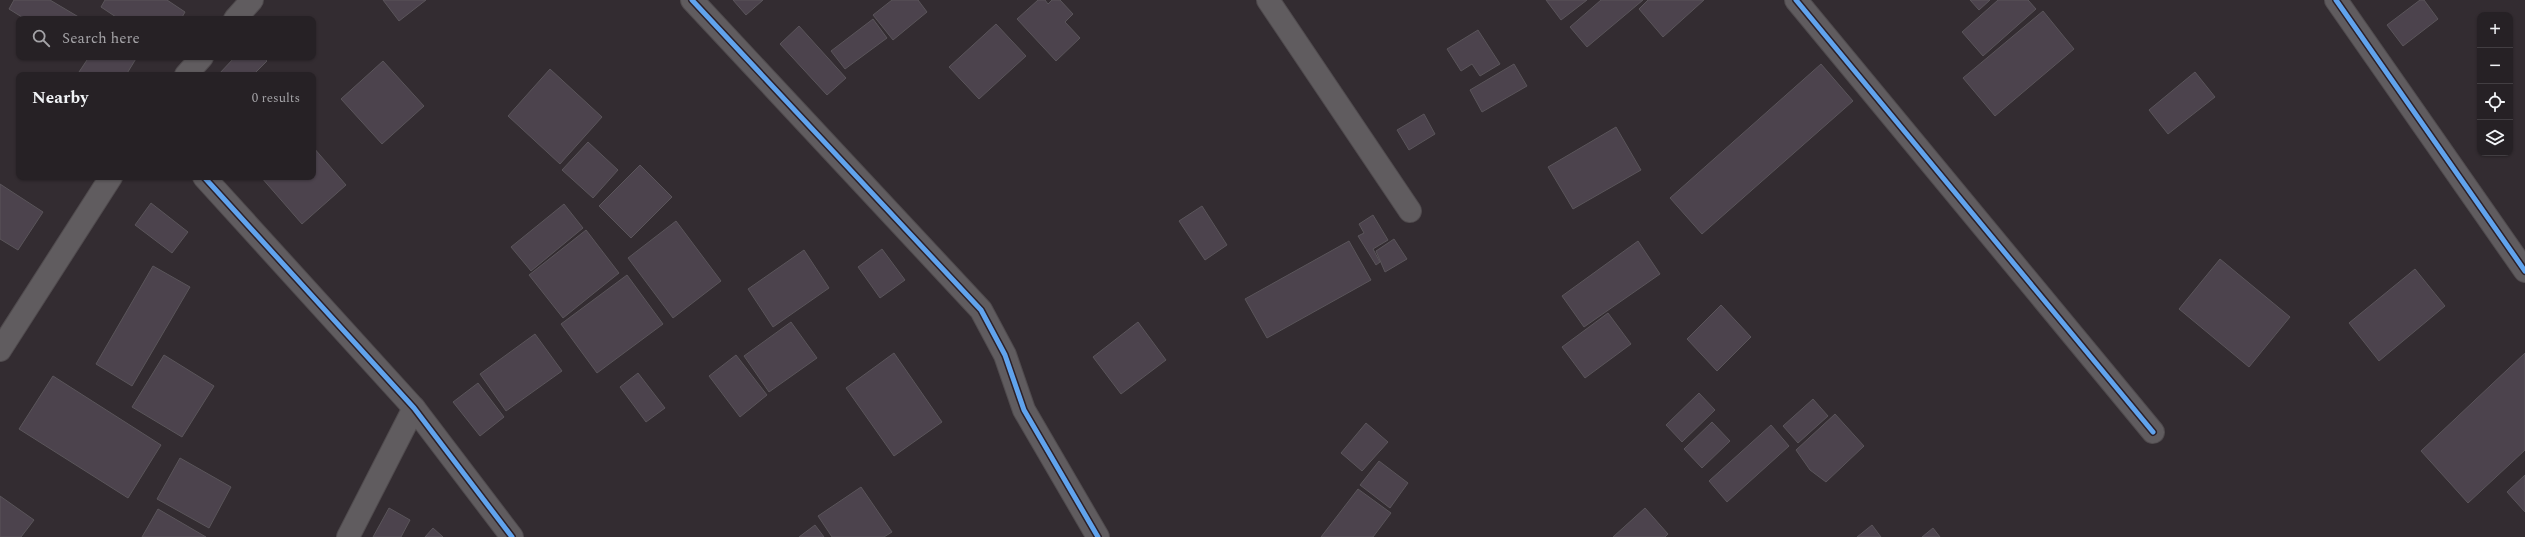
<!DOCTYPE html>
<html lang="en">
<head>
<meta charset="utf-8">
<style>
	body { margin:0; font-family:Spectral,serif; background:#322e32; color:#f1f3f6 }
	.controls { position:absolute; right:12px; top:12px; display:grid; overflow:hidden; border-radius:8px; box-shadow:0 1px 3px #0004 }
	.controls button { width:36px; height:36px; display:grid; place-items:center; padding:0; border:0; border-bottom:1px solid #423e42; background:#262125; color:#f1f3f6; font:20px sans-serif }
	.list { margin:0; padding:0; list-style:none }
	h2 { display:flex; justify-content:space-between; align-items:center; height:52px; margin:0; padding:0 16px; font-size:17px }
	h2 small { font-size:13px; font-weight:400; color:#a4a3a7 }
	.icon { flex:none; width:22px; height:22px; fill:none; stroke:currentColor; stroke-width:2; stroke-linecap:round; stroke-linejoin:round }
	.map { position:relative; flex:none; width:2525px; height:537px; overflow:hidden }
	.search { position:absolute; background:#262125; box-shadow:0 1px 3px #0004; left:16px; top:16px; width:300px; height:44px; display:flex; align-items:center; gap:10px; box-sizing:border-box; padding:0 14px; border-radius:8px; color:#a4a3a7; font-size:15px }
	.panel { position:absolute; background:#262125; box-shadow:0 1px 3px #0004; left:16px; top:72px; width:300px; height:108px; border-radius:8px }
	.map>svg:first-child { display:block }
	.building { fill:#4c434d; stroke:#5a555a }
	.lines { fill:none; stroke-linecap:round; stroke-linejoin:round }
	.minor-casing { stroke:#504b4e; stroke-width:24 }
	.minor { stroke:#605c5f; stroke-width:22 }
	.cycleway-casing { stroke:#2c2028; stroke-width:8 }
	.cycleway { stroke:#60a3ed; stroke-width:5 }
</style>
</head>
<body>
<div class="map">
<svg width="2525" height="537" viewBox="0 0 2525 537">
	<rect width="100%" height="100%" fill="#332c31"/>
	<g class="building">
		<polygon points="14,0 50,0 82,19 25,19 9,9"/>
		<polygon points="105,0 167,0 185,12 181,19 119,19 101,7"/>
		<polygon points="383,0 426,0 399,21"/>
		<polygon points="733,0 763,0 746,15"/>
		<polygon points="892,0 918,0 927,12 893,40 873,15"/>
		<polygon points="1038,0 1045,0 1048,4 1052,0 1060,0 1073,14 1065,22 1080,38 1056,61 1017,19"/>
		<polygon points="1546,0 1587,0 1561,20"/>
		<polygon points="1601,0 1643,0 1587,47 1570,27"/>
		<polygon points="1648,0 1704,0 1663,37 1639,9"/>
		<polygon points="1970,0 1990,0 1979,10"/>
		<polygon points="1998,0 2028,0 2036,9 1983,56 1962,32"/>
		<polygon points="2420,0 2424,0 2438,19 2403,46 2387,25"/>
		<polygon points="2043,11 2074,49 1995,116 1963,78"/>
		<polygon points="873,19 887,38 845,69 831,51"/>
		<polygon points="996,24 1026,56 979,99 949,67"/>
		<polygon points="799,26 846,78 827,95 780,44"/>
		<polygon points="1478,30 1500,64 1480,76 1472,64 1461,71 1447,49"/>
		<polygon points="89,57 137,57 126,75 77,75"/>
		<polygon points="235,57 263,57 267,61 253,75 218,75"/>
		<polygon points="383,61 424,106 382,144 341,99"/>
		<polygon points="1514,64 1527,86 1482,112 1470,90"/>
		<polygon points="1821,64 1853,101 1702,234 1670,198"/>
		<polygon points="550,69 602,117 560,164 508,116"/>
		<polygon points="2195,72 2215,97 2168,134 2149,110"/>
		<polygon points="1424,114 1435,134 1409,150 1397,130"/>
		<polygon points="1616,127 1641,170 1573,209 1548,167"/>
		<polygon points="588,142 618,170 593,198 562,170"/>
		<polygon points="313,147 346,185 302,224 261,177 313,177"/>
		<polygon points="640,165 672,197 631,238 599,206"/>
		<polygon points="0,184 43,212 18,250 0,239"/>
		<polygon points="151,203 188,232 172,253 135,225"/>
		<polygon points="564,204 583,228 531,271 511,247"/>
		<polygon points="1202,206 1227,245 1205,260 1179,221"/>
		<polygon points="1373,215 1388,240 1373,249 1380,262 1376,265 1358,236 1364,233 1359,224"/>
		<polygon points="676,221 721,281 673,318 628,258"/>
		<polygon points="586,230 619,273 563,318 529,275"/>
		<polygon points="1394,239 1407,259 1385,272 1376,251"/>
		<polygon points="1349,241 1371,280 1267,338 1245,299"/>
		<polygon points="1638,241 1660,274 1584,327 1562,296"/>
		<polygon points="882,249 905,280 880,298 858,267"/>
		<polygon points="804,250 829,288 773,327 748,289"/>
		<polygon points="2220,259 2290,317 2249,367 2179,309"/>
		<polygon points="153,266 190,287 132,386 96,364"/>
		<polygon points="2415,269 2445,306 2379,361 2349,323"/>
		<polygon points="627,275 663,324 597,373 561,324"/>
		<polygon points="1721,305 1751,337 1717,371 1687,339"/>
		<polygon points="1608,313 1631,344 1585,378 1562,347"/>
		<polygon points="791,322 817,358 769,392 744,356"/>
		<polygon points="1138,322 1166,360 1121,394 1093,357"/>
		<polygon points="535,334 562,371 506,411 480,374"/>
		<polygon points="894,353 942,422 894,456 846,388"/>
		<polygon points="2525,353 2525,450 2468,503 2421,451"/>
		<polygon points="164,355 214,386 182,437 132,407"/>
		<polygon points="736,355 767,395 740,417 709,376"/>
		<polygon points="638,373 665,408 646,422 620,387"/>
		<polygon points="53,376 161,445 128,498 19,429"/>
		<polygon points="478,383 504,417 480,436 453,402"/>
		<polygon points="1699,393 1715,410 1682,442 1666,425"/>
		<polygon points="1813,399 1828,416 1798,443 1783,426"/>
		<polygon points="1835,414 1864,446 1826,482 1810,470 1796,450"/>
		<polygon points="1712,422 1730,441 1702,468 1684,449"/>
		<polygon points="1366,423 1388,442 1362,471 1341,453"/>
		<polygon points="1771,425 1789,446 1727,502 1709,481"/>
		<polygon points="180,458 231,487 209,528 157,499"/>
		<polygon points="1379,461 1408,483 1390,508 1360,485"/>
		<polygon points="2525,475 2525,512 2507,492"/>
		<polygon points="861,487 892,532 884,537 832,537 818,516"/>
		<polygon points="1358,489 1391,513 1373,537 1321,537"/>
		<polygon points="0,496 34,520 21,537 0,537"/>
		<polygon points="389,508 410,520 401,537 373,537"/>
		<polygon points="1645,508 1668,534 1665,537 1613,537"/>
		<polygon points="158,509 206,537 142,537"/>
		<polygon points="815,525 824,537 799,537"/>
		<polygon points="1872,525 1881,537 1857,537"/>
		<polygon points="433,528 443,537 425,537"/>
		<polygon points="1933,528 1940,537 1922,537"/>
	</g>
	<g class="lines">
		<g class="minor-casing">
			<g id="minor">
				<polyline points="692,0 981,310 1005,355 1024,410 1098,537"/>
				<polyline points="1268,0 1410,211"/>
				<polyline points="1796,0 2153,432"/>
				<polyline points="2336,0 2525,271"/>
				<polyline points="235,19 252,0"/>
				<polyline points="186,75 202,57"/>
				<polyline points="204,177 414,408 512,537"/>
				<polyline points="0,350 111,177"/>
				<polyline points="348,537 414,408"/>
			</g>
		</g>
		<use href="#minor" class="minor"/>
		<g class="cycleway-casing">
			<g id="cycleway">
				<polyline points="692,0 981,310 1005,355 1024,410 1098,537"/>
				<polyline points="1796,0 2153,432"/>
				<polyline points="2336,0 2525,271"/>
				<polyline points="204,177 414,408 512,537"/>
			</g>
		</g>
		<use href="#cycleway" class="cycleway"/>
	</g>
</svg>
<div class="controls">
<button>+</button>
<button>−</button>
<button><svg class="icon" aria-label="locate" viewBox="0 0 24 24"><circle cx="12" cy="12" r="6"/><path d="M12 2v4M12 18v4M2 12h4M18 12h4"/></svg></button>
<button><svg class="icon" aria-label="layers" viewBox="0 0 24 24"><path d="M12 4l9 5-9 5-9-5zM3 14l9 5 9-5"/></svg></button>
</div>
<div class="search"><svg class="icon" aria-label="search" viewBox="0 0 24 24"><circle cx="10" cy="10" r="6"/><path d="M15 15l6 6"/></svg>Search here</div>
<section class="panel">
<h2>Nearby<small>0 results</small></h2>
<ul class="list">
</ul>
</section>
</div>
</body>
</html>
